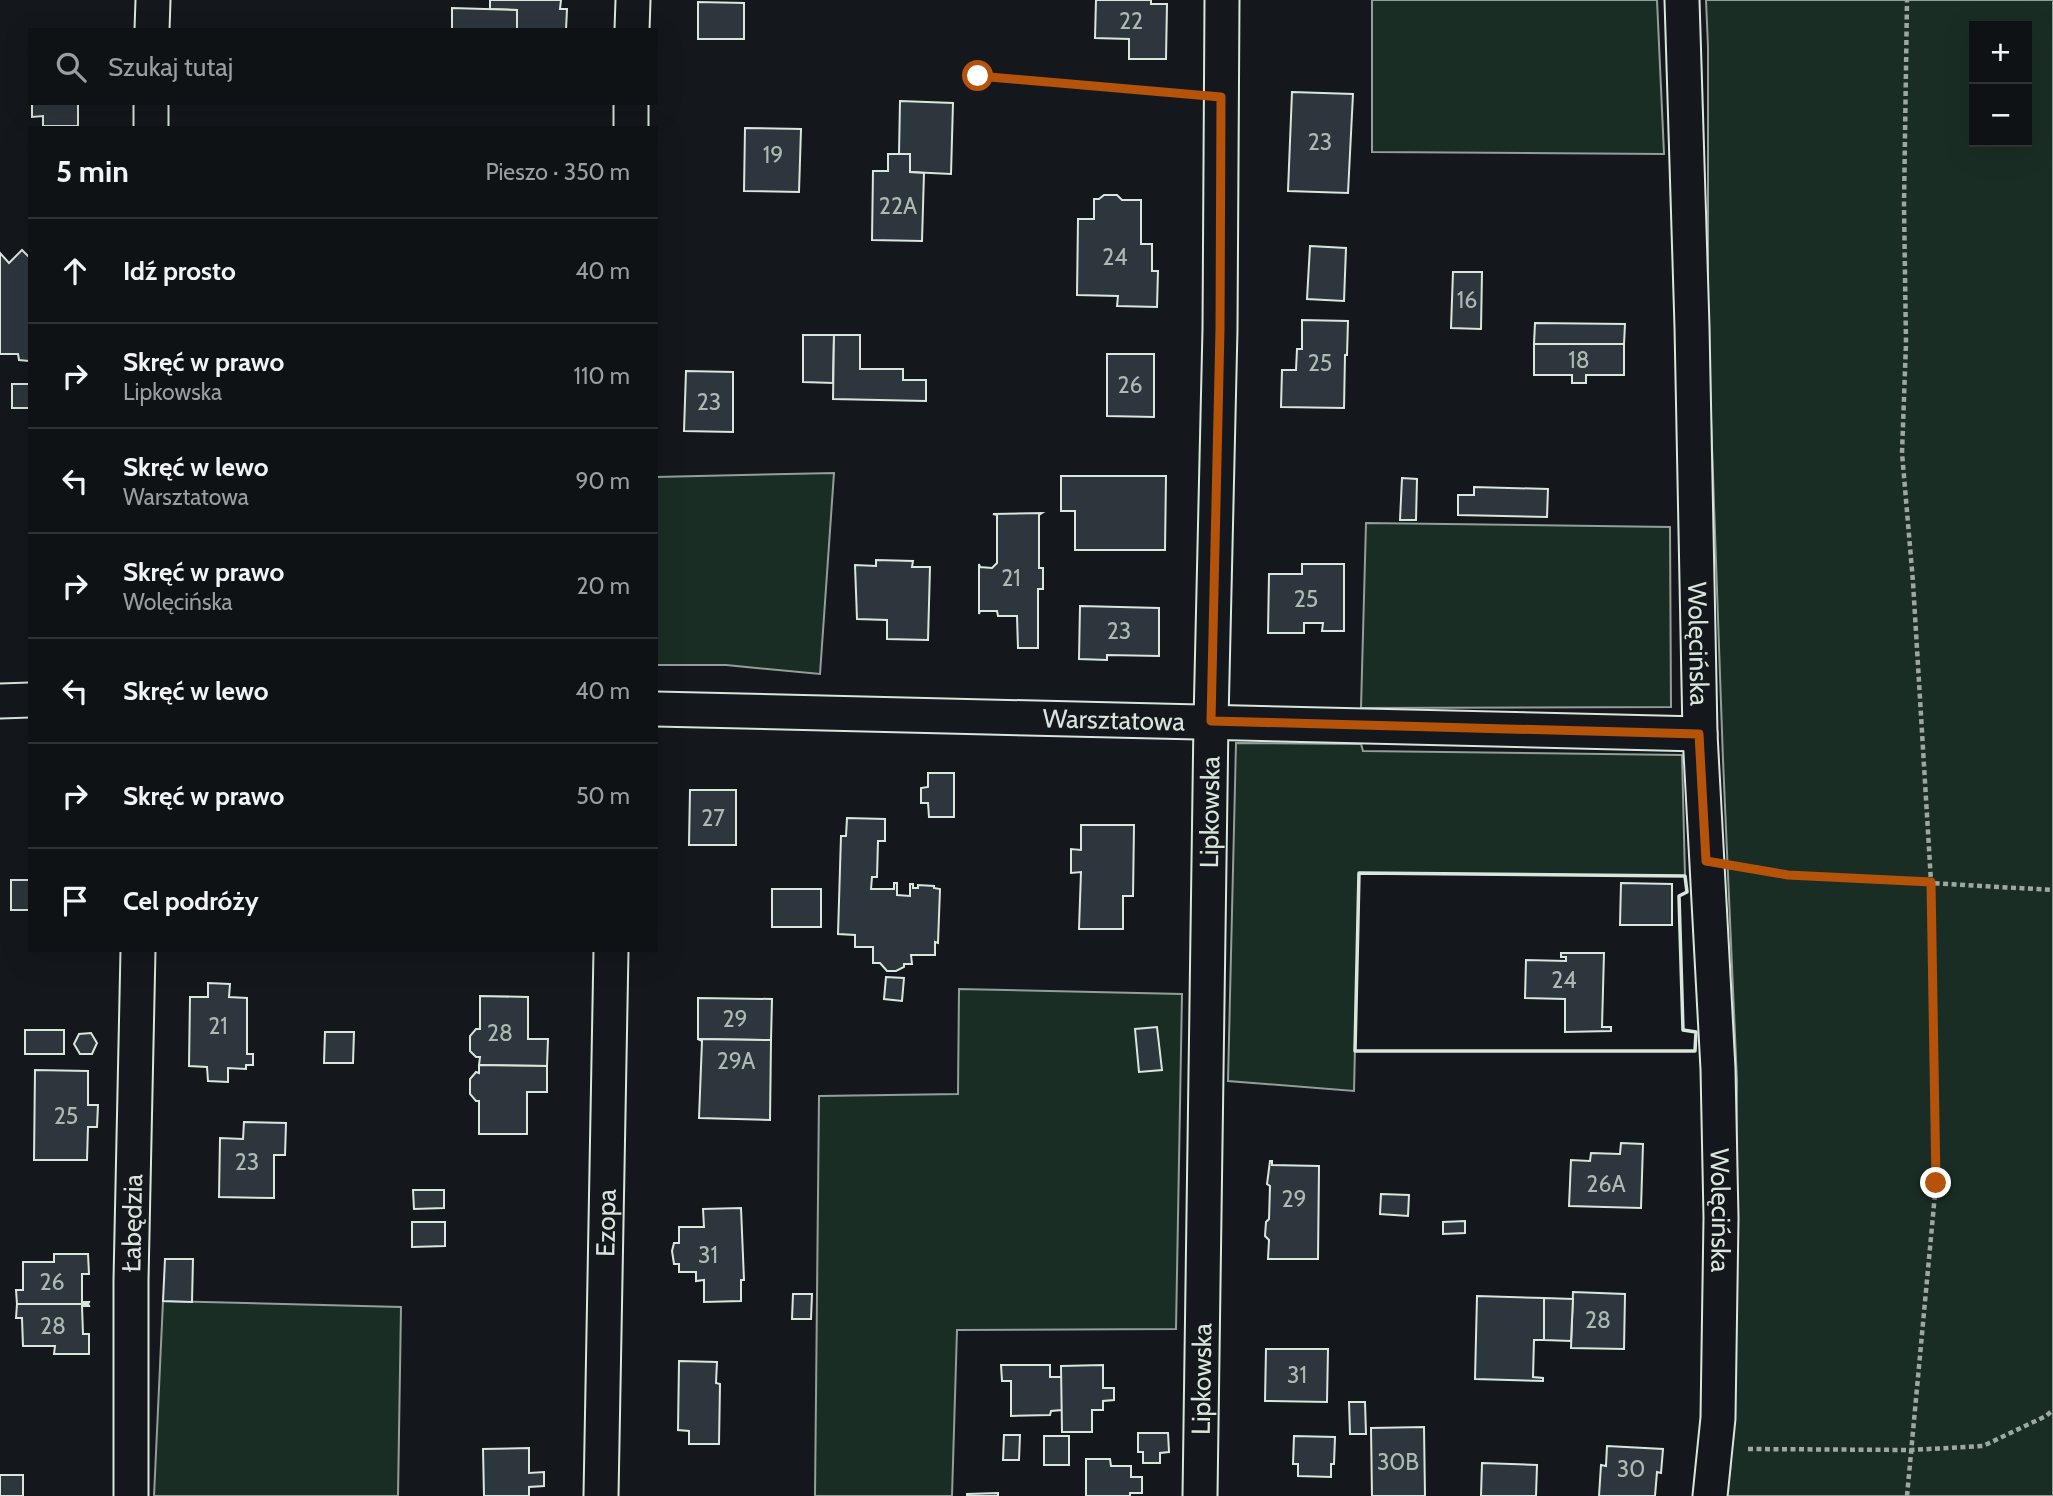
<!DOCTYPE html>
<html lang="pl">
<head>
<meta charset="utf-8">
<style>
	body { margin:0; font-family:Cabin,sans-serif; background:#181b1e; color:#f1f3f6 }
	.controls { position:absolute; right:21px; top:21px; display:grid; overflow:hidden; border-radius:0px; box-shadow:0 7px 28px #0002 }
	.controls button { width:63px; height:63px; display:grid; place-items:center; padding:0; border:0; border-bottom:2px solid #2f3234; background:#0f1215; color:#f1f3f6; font:35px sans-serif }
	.stop { position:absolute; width:21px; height:21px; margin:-16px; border:5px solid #b45309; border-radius:50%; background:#fff }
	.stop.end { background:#b45309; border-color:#fff; box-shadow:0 2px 7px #0008 }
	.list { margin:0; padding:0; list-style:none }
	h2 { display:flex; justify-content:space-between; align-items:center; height:91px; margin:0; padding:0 28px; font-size:30px }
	h2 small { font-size:23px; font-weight:400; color:#9b9ea0 }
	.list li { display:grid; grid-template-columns:46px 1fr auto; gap:21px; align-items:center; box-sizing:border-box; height:105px; padding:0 28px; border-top:2px solid #2f3234 }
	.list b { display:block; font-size:26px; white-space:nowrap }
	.list p { margin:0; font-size:23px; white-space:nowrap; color:#9b9ea0 }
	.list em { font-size:23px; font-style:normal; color:#9b9ea0 }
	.icon { flex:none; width:38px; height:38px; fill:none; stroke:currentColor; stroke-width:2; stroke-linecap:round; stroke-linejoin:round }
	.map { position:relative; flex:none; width:2053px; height:1496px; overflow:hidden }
	.search { position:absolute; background:#0f1215; box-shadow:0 7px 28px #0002; left:28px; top:28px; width:630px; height:77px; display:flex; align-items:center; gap:18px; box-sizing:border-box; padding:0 24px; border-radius:0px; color:#9b9ea0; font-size:26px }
	.panel { position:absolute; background:#0f1215; box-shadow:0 7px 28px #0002; left:28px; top:126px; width:630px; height:826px; border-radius:0px }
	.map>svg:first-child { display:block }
	.green { fill:#1a2d24; stroke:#939e99; stroke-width:2; fill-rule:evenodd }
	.building { fill:#2c363c; stroke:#d8e6dc; stroke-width:2 }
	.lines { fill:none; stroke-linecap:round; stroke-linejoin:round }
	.minor-casing { stroke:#d8e6dc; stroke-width:37 }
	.path { stroke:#9da8a2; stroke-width:4.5; stroke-dasharray:5 3.5; stroke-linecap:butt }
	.minor { stroke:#14181c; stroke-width:33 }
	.wall { stroke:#d8e6dc; stroke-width:3.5 }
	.route { stroke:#b45309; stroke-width:9 }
	.labels { text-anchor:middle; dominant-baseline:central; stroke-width:5; stroke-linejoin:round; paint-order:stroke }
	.number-label { font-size:23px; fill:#adbab4 }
	.street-label { font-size:26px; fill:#d8e6dc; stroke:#14181c }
</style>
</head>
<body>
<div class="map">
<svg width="2053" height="1496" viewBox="0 0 2053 1496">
	<rect width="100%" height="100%" fill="#14181c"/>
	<g class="green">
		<polygon points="1372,0 1657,0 1664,154 1372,152"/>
		<path d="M1706 0H2053V1496H1725L1730 1472 1734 1388 1737 1081 1723 760 1708 334V47ZM1974 26H2027V142H1974Z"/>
		<polygon points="834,473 820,674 726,665 656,665 656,477"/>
		<polygon points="1366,523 1670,527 1671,707 1361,708"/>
		<polygon points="1236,743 1361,744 1363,751 1682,755 1685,876 1359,873 1354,1091 1228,1081"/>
		<polygon points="959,989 1182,994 1176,1329 957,1330 952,1496 815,1496 819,1096 958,1094"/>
		<polygon points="163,1301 401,1307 398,1496 154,1496"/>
	</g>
	<g class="building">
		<polygon points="490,0 561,0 560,9 567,9 566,30 517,30 517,10 490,9"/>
		<polygon points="1096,0 1151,0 1151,4 1167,4 1166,59 1129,59 1129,39 1095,38"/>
		<polygon points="698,2 744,3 744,39 698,39"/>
		<polygon points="452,8 517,10 517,30 452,30"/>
		<polygon points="1292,92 1353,94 1348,193 1288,191"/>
		<polygon points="900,101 953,103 951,174 910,172 910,154 899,154"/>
		<polygon points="32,103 78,103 78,126 43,126 43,116 32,117"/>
		<polygon points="745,128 801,129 799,192 744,191"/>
		<polygon points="888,154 910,154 910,172 924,173 922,241 872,240 873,171 888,171"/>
		<polygon points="1104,195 1117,195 1122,200 1141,200 1141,244 1152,244 1152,271 1158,271 1157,307 1117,306 1118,296 1077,295 1078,219 1094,219 1094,199 1099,199"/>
		<polygon points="1310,246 1346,248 1344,301 1307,299"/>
		<polygon points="22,250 30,258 29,361 19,360 18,354 0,354 0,253 9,263"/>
		<polygon points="1453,272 1482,272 1481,329 1451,328"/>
		<polygon points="1302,320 1348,321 1347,355 1345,355 1344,408 1281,407 1282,370 1296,370 1297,349 1302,349"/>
		<polygon points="1535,323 1625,324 1624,344 1534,344"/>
		<polygon points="803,335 834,335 833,383 803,382"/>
		<polygon points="834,335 860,335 860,369 903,369 903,380 926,380 926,401 833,399"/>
		<polygon points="1534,344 1624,344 1624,375 1586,375 1586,383 1572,383 1572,375 1534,375"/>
		<polygon points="1107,354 1154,354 1154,417 1107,416"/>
		<polygon points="686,371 733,372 733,432 684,431"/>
		<rect x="12" y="384" width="18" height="24"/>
		<polygon points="1061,476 1166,476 1165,550 1075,550 1075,511 1061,511"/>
		<polygon points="1402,478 1417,479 1416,520 1400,520"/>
		<polygon points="1474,487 1548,489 1547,517 1458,515 1458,495 1474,495"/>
		<polygon points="1042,513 1039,515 1039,568 1043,568 1043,589 1038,589 1038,648 1018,648 1017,616 998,616 997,611 980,611 979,614 979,564 980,567 992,568 997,563 997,515 993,514"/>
		<polygon points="876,560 913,561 912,567 930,567 928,640 887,639 887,620 857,619 855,565 876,566"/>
		<polygon points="1302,564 1344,564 1344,631 1322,631 1323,623 1304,623 1304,633 1268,633 1269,574 1302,574"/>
		<polygon points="1080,606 1159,608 1159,656 1107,655 1107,660 1079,659"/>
		<polygon points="928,773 954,773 954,817 929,817 928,803 921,803 921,788 928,787"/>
		<polygon points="690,790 736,790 736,845 689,845"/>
		<polygon points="847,818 885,819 885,841 878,841 877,877 872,877 871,889 894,889 894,883 897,883 897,895 910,896 910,884 913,884 913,888 918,888 918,885 934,886 934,888 940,889 938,943 935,942 935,955 911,955 912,964 904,964 904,967 896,971 887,971 880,963 873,963 873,947 855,947 855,935 838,934 841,836 846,836"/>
		<polygon points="1081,825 1134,825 1133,896 1123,896 1123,929 1079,929 1081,872 1071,873 1071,849 1081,850"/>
		<rect x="11" y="880" width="19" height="30"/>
		<polygon points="1621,883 1672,884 1672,925 1620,925"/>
		<rect x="772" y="889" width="49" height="38"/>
		<polygon points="1561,953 1604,953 1602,1027 1611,1027 1611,1031 1565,1032 1565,999 1525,998 1526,960 1566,961 1566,957 1561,957"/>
		<polygon points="886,977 904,978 902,1001 884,999"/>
		<polygon points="208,983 230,984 229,997 247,998 247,1054 253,1054 253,1065 246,1065 246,1069 228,1068 228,1082 208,1081 207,1067 189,1066 190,997 208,997"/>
		<polygon points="480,996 528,997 528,1039 548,1039 547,1066 479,1065 480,1057 476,1057 470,1051 470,1036 476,1029 480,1029"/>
		<polygon points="698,998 772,999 771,1040 698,1039"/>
		<polygon points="1157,1027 1162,1070 1139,1072 1135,1029"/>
		<rect x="25" y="1030" width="39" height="24"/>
		<polygon points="325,1032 354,1032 353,1063 324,1063"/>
		<polygon points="91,1033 97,1043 92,1054 80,1054 74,1044 79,1034"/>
		<polygon points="698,1039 771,1040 770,1120 699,1118 702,1041"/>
		<polygon points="479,1065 547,1066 547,1092 527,1092 527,1134 479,1134 479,1101 476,1101 470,1094 470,1079 476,1072 479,1073"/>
		<polygon points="35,1070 88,1071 88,1105 98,1105 97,1127 88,1127 87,1160 34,1160"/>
		<polygon points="244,1122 286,1123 285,1155 274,1155 274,1198 219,1197 220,1138 243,1139"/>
		<polygon points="1621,1143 1643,1144 1641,1208 1569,1206 1571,1160 1590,1161 1591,1153 1620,1154"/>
		<polygon points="1270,1161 1272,1161 1272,1165 1319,1166 1318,1259 1268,1259 1269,1240 1265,1236 1266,1222 1269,1219 1270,1186 1267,1184"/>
		<polygon points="413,1190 444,1190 444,1208 414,1209"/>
		<polygon points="1381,1194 1409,1195 1408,1216 1380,1214"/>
		<polygon points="741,1208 744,1280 741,1280 741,1301 704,1302 704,1280 696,1281 696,1272 679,1272 679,1264 674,1264 672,1251 674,1243 679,1243 679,1227 704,1227 703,1209"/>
		<polygon points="1465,1221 1465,1233 1443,1234 1443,1222"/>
		<polygon points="412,1222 445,1222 445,1246 412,1247"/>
		<polygon points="54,1254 88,1254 89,1274 82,1274 82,1302 89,1302 88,1304 17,1304 16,1290 23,1290 23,1262 54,1262"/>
		<polygon points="165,1259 193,1259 192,1302 163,1301"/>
		<polygon points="1573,1292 1625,1294 1624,1349 1571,1348"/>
		<polygon points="793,1294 812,1294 811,1319 792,1319"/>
		<polygon points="1477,1296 1544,1298 1544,1340 1534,1340 1533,1377 1543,1378 1543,1381 1475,1379"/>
		<polygon points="1544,1298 1573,1299 1571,1341 1544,1340"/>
		<polygon points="17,1304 88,1304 89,1306 82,1306 83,1334 89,1334 89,1354 54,1354 55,1346 23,1346 22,1318 16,1318"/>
		<polygon points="1266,1349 1328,1349 1327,1402 1265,1401"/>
		<polygon points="679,1361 717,1362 716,1383 720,1384 719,1444 689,1444 689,1431 678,1430"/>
		<polygon points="1001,1365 1050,1365 1050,1377 1062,1377 1062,1410 1051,1411 1050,1415 1011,1416 1011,1381 1002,1381"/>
		<polygon points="1103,1365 1103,1388 1114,1388 1114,1400 1103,1401 1103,1410 1092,1410 1092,1432 1062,1432 1061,1366"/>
		<polygon points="1349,1402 1365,1402 1366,1434 1350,1434"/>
		<polygon points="1424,1427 1425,1496 1372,1496 1371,1428"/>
		<polygon points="1138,1433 1168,1433 1169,1452 1160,1453 1160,1463 1143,1463 1143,1452 1138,1452"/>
		<polygon points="1004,1435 1020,1435 1019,1460 1003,1460"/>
		<rect x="1044" y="1436" width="25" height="29"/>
		<polygon points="1294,1436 1335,1437 1334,1464 1331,1464 1331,1477 1298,1476 1298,1464 1293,1464"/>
		<polygon points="1607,1446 1663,1449 1661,1473 1657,1472 1655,1496 1599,1496 1601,1465 1606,1466"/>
		<polygon points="529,1448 529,1473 544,1472 544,1486 529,1487 529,1496 484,1496 483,1449"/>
		<polygon points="1086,1459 1110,1459 1111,1466 1131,1466 1131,1477 1142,1477 1142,1493 1130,1493 1130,1496 1086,1496"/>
		<polygon points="1482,1463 1537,1465 1536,1496 1481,1496"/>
		<rect x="0" y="1475" width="23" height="21"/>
		<polygon points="998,1493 998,1496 967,1496 967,1494"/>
	</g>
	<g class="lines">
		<g class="minor-casing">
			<g id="minor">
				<path id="s1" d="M1682 0 1692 327 1700 734 1718 1069 1721 1218 1718 1418 1710 1496"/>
				<polyline points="152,30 153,0"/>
				<polyline points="632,30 633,0"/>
				<polyline points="151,128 151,103"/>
				<polyline points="631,128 631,103"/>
				<polyline points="0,701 30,700"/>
				<path id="s2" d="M656 709 1700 734"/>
				<path id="s3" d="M131 1496V1280L138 950"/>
				<path id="s4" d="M601 1496 611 950"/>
				<path id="s5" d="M1200 1496 1211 721 1220 329 1222 0"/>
			</g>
		</g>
		<g class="path">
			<polyline points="978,76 1189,94"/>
			<polyline points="1740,867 1788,875 2053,890"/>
			<polyline points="1748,1449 1911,1450 1983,1446 2046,1416 2053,1410"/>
			<polyline points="1907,1496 1936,1183 1931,882 1913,582 1902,453 1906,343 1904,205 1907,0"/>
		</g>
		<use href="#minor" class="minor"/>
		<polygon class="wall" points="1359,873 1685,876 1687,892 1679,896 1683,1030 1696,1032 1695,1051 1355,1051"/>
	</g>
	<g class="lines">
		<polyline class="route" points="978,76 1221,97 1220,329 1211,721 1699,734 1706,861 1788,875 1931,882 1936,1183"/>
	</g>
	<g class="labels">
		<g class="number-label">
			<text x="1131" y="21">22</text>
			<text x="1320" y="142">23</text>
			<text x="773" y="155">19</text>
			<text x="898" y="206">22A</text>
			<text x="1115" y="257">24</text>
			<text x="1467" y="300">16</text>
			<text x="1579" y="360">18</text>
			<text x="1320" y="363">25</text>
			<text x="1130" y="385">26</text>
			<text x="709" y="402">23</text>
			<text x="1011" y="578">21</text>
			<text x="1306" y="599">25</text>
			<text x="1119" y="631">23</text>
			<text x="713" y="818">27</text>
			<text x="1564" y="980">24</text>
			<text x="735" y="1019">29</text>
			<text x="218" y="1026">21</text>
			<text x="500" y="1033">28</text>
			<text x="736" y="1061">29A</text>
			<text x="66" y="1116">25</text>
			<text x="247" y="1162">23</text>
			<text x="1606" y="1184">26A</text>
			<text x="1294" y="1199">29</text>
			<text x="708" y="1255">31</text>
			<text x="52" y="1282">26</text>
			<text x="1598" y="1320">28</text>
			<text x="53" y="1326">28</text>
			<text x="1297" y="1375">31</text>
			<text x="1398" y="1462">30B</text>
			<text x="1631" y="1469">30</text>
		</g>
		<g class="street-label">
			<text stroke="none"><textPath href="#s1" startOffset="644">Wolęcińska</textPath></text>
			<text stroke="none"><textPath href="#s2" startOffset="458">Warsztatowa</textPath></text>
			<text stroke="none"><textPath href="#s5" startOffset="684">Lipkowska</textPath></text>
			<text stroke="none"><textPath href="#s1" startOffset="1211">Wolęcińska</textPath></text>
			<text stroke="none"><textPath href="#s3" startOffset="273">Łabędzia</textPath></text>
			<text stroke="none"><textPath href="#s4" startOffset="273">Ezopa</textPath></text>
			<text stroke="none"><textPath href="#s5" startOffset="117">Lipkowska</textPath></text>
		</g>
	</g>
</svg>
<div class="controls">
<button>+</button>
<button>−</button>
</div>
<div class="stop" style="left:978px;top:76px"></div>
<div class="stop end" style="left:1936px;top:1183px"></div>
<div class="search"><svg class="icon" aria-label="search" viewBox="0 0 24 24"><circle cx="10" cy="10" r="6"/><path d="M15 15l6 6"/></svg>Szukaj tutaj</div>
<section class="panel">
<h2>5 min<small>Pieszo · 350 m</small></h2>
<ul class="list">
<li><svg class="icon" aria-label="ahead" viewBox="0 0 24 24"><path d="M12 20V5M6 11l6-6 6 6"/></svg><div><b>Idź prosto</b></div><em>40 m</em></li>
<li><svg class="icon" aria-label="right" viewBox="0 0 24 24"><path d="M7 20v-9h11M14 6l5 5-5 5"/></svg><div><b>Skręć w prawo</b><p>Lipkowska</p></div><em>110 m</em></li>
<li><svg class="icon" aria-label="left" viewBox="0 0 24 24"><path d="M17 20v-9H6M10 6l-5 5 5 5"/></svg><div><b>Skręć w lewo</b><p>Warsztatowa</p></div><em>90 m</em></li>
<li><svg class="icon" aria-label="right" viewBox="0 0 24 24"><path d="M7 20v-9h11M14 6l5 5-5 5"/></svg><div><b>Skręć w prawo</b><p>Wolęcińska</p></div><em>20 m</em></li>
<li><svg class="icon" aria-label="left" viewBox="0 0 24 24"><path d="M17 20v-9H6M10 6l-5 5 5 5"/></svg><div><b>Skręć w lewo</b></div><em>40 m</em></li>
<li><svg class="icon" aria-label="right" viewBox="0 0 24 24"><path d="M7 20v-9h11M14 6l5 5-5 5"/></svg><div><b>Skręć w prawo</b></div><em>50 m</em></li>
<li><svg class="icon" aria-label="arrive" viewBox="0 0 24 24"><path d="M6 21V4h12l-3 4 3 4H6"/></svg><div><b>Cel podróży</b></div></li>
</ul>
</section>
</div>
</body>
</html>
